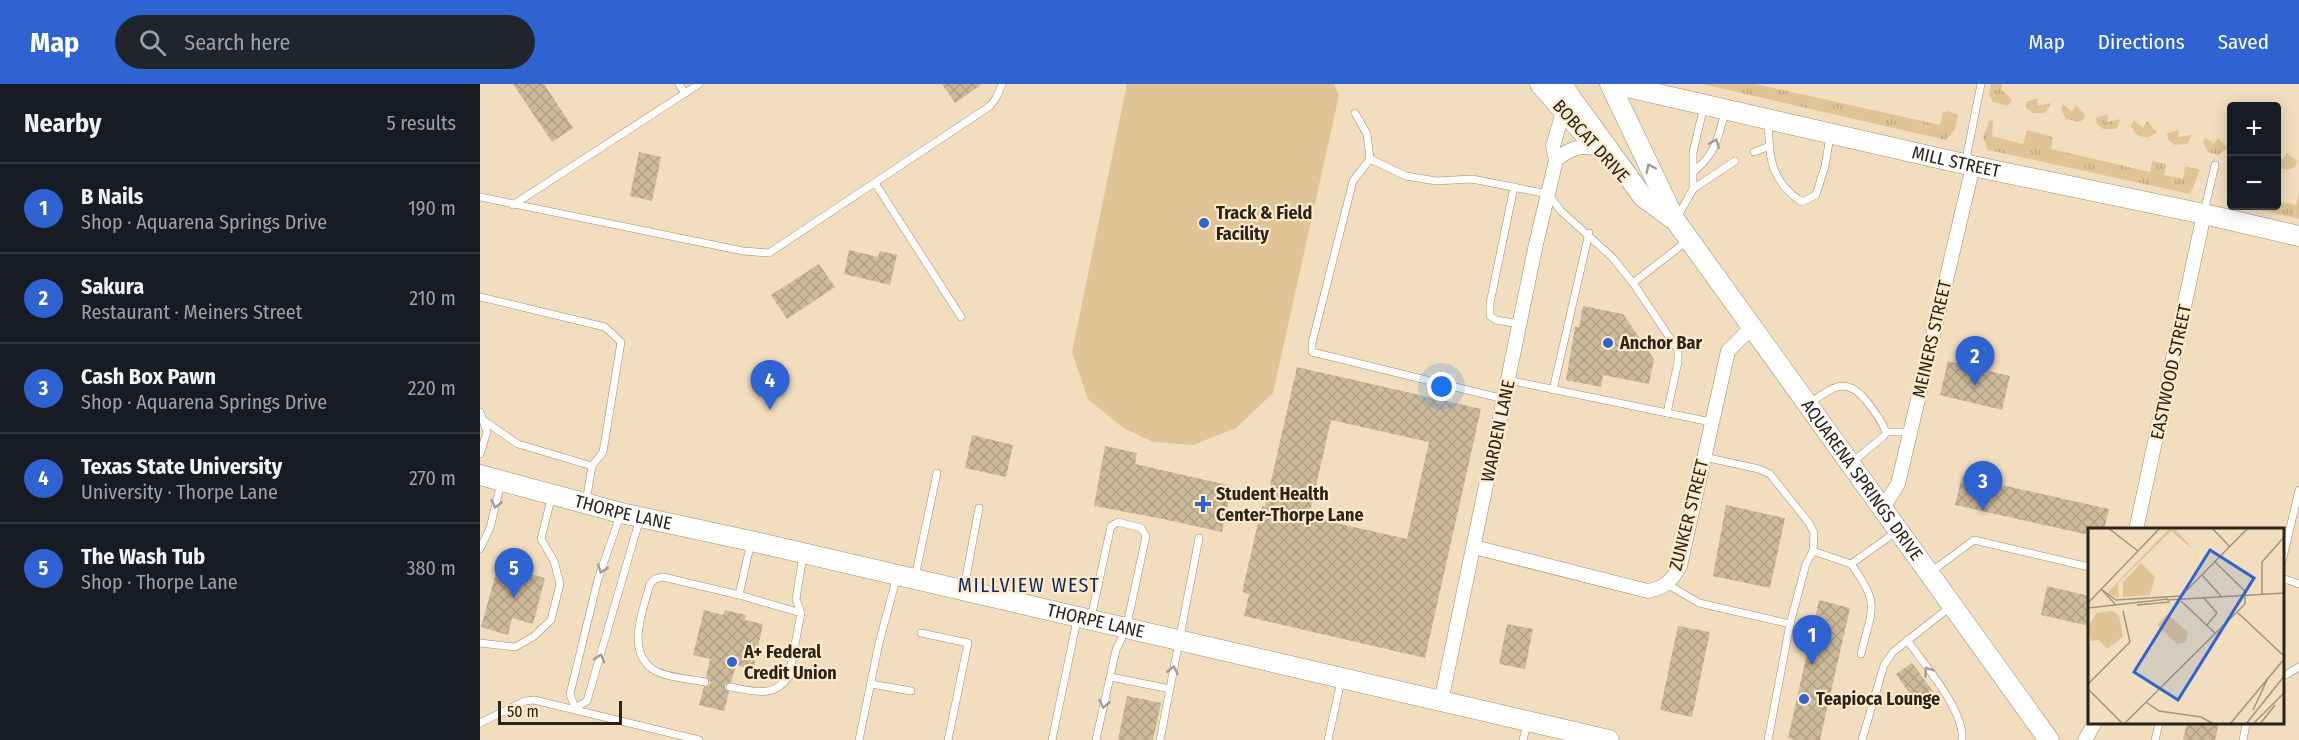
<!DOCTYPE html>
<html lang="en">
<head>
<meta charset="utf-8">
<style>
	body { margin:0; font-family:"Fira Sans Condensed",sans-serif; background:#20242c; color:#f1f3f6 }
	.controls { position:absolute; right:18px; top:18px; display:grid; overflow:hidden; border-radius:6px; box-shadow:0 3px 15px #0003 }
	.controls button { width:54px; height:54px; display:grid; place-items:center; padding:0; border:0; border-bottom:2px solid #363941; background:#171b24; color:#f1f3f6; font:30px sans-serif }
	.scale { position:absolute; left:18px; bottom:15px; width:124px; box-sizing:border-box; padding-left:6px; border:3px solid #2b2418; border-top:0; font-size:16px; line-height:21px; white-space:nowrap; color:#2b2418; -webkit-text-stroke:4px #ffebcb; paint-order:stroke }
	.you { position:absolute; left:962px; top:303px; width:21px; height:21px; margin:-15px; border:4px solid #fff; border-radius:50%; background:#1a73e8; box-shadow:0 0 0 9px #1a73e833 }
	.badge { display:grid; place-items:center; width:39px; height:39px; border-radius:50%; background:#2e63d1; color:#fff; font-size:20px; font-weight:700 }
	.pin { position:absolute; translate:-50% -50px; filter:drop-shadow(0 2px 3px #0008) }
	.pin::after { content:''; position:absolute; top:32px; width:21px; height:18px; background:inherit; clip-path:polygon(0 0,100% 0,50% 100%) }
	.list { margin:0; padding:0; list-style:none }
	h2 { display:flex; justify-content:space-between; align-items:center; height:78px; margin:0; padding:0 24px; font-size:26px }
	h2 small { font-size:20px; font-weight:400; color:#9ea1a6 }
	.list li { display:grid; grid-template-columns:39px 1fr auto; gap:18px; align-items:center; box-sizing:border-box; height:90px; padding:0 24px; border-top:2px solid #363941 }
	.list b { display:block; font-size:22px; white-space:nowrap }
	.list p { margin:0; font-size:20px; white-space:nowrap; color:#9ea1a6 }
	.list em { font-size:20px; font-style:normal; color:#9ea1a6 }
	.icon { flex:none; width:33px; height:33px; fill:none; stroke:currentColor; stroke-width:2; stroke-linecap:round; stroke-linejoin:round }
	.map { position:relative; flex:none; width:1819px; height:656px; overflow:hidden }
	header { display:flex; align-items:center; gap:36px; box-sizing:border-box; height:84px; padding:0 30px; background:#2e63d1; color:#fff }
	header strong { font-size:28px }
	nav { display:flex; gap:33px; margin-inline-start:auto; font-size:21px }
	.search { width:420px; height:54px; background:#20242c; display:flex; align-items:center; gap:15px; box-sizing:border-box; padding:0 21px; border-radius:33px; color:#9ea1a6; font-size:22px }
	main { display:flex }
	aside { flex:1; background:#171b24 }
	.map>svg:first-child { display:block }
	.grass { fill:url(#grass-tufts) }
	.pitch { fill:#e0c495 }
	.building { fill:url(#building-cross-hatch); fill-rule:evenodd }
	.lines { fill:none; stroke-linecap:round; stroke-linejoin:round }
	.lane-casing { stroke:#9f8d6f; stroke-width:8 }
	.street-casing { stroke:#9f8d6f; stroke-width:15 }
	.secondary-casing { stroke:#9f8d6f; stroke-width:21 }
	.lane { stroke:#fff; stroke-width:7 }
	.street { stroke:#fff; stroke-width:14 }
	.secondary { stroke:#fff; stroke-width:20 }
	.oneway { stroke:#a09c97 }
	.poi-dot { fill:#2e63d1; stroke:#ffebcb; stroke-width:2 }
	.labels { text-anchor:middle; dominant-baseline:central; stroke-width:4.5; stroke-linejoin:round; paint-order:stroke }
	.street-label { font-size:18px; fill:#2b2418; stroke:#ffebcb }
	.poi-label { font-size:18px; font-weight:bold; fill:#2b2418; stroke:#ffebcb; text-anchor:start }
	.neighbourhood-label { font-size:20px; letter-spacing:1.5px; fill:#0f285d; stroke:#ffebcb }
	.inset-road { fill:none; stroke:#a2947c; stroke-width:1.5 }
	.view { fill:#2e63d1; fill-opacity:0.15; stroke:#2e63d1; stroke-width:3 }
	.inset-edge { fill:none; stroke:#2b2418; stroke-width:3 }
</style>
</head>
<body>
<header>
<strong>Map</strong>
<div class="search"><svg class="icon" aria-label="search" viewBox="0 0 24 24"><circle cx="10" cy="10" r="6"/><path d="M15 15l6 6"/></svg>Search here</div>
<nav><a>Map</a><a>Directions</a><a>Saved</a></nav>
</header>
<main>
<aside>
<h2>Nearby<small>5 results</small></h2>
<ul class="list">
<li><span class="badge">1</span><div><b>B Nails</b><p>Shop · Aquarena Springs Drive</p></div><em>190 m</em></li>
<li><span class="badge">2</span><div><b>Sakura</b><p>Restaurant · Meiners Street</p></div><em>210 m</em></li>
<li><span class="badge">3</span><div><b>Cash Box Pawn</b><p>Shop · Aquarena Springs Drive</p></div><em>220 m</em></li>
<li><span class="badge">4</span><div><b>Texas State University</b><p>University · Thorpe Lane</p></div><em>270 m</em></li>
<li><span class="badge">5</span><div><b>The Wash Tub</b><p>Shop · Thorpe Lane</p></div><em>380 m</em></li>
</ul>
</aside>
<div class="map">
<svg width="1819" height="656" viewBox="0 0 1819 656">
	<defs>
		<pattern id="grass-tufts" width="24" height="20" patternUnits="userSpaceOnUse" patternTransform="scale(1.5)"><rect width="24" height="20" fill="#e0c495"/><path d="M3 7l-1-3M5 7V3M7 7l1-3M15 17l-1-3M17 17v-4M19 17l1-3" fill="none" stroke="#c0a880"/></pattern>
		<pattern id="building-cross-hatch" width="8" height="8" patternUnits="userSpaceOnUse" patternTransform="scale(1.5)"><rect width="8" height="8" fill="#cdba9a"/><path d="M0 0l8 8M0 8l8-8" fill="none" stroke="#b0a084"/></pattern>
	</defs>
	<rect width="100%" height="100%" fill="#f2debe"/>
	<g class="grass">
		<polygon points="1222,0 1275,0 1460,41 1463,29 1467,27 1478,31 1475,45 1466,56"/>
		<polygon points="1511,0 1522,0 1521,5 1532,16 1528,22 1513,18 1509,11"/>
		<polygon points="1558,14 1557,22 1571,19 1565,29 1553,29 1546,24 1546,18"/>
		<polygon points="1583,20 1592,28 1596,21 1606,32 1600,38 1586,35 1581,26"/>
		<polygon points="1628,30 1627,38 1641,35 1636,45 1623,45 1617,40 1616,34"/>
		<polygon points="1513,36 1512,52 1543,60 1547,46 1573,53 1571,65 1670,88 1672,77 1686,80 1684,91 1703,95 1705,82 1720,86 1710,110 1508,66 1503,53 1509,37"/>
		<polygon points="1654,36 1663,44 1667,37 1677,48 1667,54 1657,51 1651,42"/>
		<polygon points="1699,46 1698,53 1712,51 1707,60 1695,61 1688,56 1687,49"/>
		<polygon points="1725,53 1734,60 1738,54 1748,64 1738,71 1728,68 1723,59"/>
		<polygon points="1807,69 1817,77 1815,83 1807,86 1797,83 1797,70 1803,76"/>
		<polygon points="1819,108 1819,135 1763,122 1796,122 1797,117 1816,121"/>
	</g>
	<polygon class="pitch" points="647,0 854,0 859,11 793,309 756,344 713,361 673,358 642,343 608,315 592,268"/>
	<g class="building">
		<polygon points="33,0 64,0 93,44 72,58"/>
		<polygon points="462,0 502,0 475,19"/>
		<polygon points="159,68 181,73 172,117 150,112"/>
		<polygon points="369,166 398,173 400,167 417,171 410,201 364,190"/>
		<polygon points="339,180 355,203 307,235 291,211"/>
		<polygon points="1103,222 1143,230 1174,275 1169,300 1123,291 1121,303 1086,296 1095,243 1099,243"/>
		<polygon points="1468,277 1530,292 1522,326 1460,311"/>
		<path d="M817 283 1001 325 945 574 764 532 769 510 762 508 782 422 785 423ZM851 336 949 358 927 455 829 433Z"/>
		<polygon points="492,351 533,361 526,393 485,384"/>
		<polygon points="625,362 657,369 655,380 752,402 742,448 683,435 614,422"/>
		<polygon points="1482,392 1629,425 1624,446 1609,446 1609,451 1475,421"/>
		<polygon points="1246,421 1305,434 1290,504 1233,492"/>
		<polygon points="40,487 65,494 53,540 32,534 28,551 1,543 16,489 38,495"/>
		<polygon points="1567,502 1609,512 1609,542 1561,531"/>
		<polygon points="1339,516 1370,524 1340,656 1316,656 1308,654"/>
		<polygon points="224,526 243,531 245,526 266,531 265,536 283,540 273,586 256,581 251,598 245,601 245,605 249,608 244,627 219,621 224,603 229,602 231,598 226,593 230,575 213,571"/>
		<polygon points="1027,540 1053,545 1045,585 1019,580"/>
		<polygon points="1198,542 1230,548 1212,633 1180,626"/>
		<polygon points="1432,579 1455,610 1439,623 1416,590"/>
		<polygon points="647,612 681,619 673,656 638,656"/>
		<polygon points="1707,639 1739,639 1735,656 1703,656"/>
	</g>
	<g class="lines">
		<g class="lane-casing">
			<g id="lane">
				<polyline points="199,0 205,9"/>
				<polyline points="875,29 887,50 890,75 926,92 956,97 992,95 1068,110 1081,127 1132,173 1153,199 1207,157"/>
				<path d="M1288 37C1290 74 1289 96 1322 118L1336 111 1345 82 1350 53"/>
				<polyline points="1274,68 1290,62"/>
				<polyline points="890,75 873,97 832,259 832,268 1024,315"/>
				<polyline points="1485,80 1501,0"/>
				<path d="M1214 87C1236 70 1238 53 1245 28"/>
				<polyline points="395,99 481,233"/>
				<polyline points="1034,103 1010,219 1010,232 1016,236 1040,240"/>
				<polyline points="1213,105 1213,68 1224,22"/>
				<polyline points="0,113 263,167 289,169 510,22 516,14 522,0"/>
				<polyline points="33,121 219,0"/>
				<polyline points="1724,128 1735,81"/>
				<polyline points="1198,132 1213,105 1255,77"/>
				<polyline points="1153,199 1198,266 1198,278 1187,329"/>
				<polyline points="0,213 125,243 141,258 123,368 112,382"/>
				<polyline points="1028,296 1231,338"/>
				<polyline points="1073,306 1109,149"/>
				<path d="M1330 319C1353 303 1367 291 1388 319 1395 328 1402 337 1406 348L1404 352 1371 379"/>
				<polyline points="0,328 7,348 0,370"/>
				<polyline points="3,336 38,360 112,382 106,418"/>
				<polyline points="1406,348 1430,348"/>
				<polyline points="1224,373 1279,385 1290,390 1329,439 1334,449 1333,467 1326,480 1310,540 1288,656"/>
				<polyline points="0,465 10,444 21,399"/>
				<polyline points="1333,467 1371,480 1416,448"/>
				<polyline points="1802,478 1819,406"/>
				<path d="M1371 480C1401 521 1392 524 1381 570"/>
				<polyline points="1451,488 1494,456 1609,483"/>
				<polyline points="435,493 457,389"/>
				<polyline points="1802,494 1819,500"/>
				<polyline points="1187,500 1219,519 1310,540"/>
				<polyline points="484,504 499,424"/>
				<polyline points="259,511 271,458"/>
				<polyline points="611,534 631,442 638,438 661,444 666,452 646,545 636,566 616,656"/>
				<polyline points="441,549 488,559 468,656"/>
				<path d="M1427 556C1444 580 1485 627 1482 656"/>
				<polyline points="0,559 35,563 53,553 71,536 80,500 74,477 61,455 72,411"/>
				<polyline points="631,593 690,605"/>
				<polyline points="1802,593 1819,583"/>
				<path d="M225 598C211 595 181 593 171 584 146 564 164 524 170 500L175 495 183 493 259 511 321 529"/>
				<polyline points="391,600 431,607"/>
				<path d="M250 603C273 607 294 615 309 592L321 529 316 515 323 472"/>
				<polyline points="95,624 107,617 160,434"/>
				<polyline points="95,624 90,610 118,495 140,432"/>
				<polyline points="0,639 45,617 54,616 219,656"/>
				<polyline points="379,656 399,559 417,492"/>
				<polyline points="572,656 597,536"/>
				<polyline points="680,656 719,454"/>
				<polyline points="848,656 861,597"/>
				<polyline points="1043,656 1047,640"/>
				<polyline points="1382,656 1404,581 1413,568 1470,523"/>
				<polyline points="1675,656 1679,640"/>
				<polyline points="1763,656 1766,640"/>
			</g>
		</g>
		<g class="street-casing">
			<g id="street">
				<path d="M1076 76C1089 65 1100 60 1118 65"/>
				<polyline points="1403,424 1418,400 1493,82"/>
				<polyline points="1656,446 1724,130"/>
				<path d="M994 463 1168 507C1184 504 1192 497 1200 482L1248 267 1272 243"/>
				<polyline points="961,618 1056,160 1076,76 1073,62 1083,28"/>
				<polyline points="1605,656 1614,640"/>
			</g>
		</g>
		<g class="secondary-casing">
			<g id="secondary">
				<polyline points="1060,0 1106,52"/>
				<polyline points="1081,0 1163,113 1193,135"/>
				<path id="s1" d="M1130 0 1195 136 1569 656"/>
				<path id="s2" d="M1134 0 1493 82 1724 130 1819 152"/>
				<path id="s3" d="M0 391 141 429 271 457 1129 656"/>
			</g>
		</g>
		<use href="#lane" class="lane"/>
		<use href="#street" class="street"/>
		<use href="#secondary" class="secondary"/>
	</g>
	<defs><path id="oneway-chevron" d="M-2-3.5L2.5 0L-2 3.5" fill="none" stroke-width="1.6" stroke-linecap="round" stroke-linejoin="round" transform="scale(1.5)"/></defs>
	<g class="oneway">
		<use href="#oneway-chevron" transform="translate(1235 59) rotate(-68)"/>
		<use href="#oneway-chevron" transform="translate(1170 84) rotate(-115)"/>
		<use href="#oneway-chevron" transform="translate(16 420) rotate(103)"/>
		<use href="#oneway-chevron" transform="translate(122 485) rotate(109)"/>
		<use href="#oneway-chevron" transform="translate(120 574) rotate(-73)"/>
		<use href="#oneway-chevron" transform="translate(693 586) rotate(-79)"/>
		<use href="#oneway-chevron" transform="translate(1448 587) rotate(-125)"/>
		<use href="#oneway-chevron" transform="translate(624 620) rotate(103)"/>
	</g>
	<g class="poi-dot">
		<circle cx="724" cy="139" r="6"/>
		<circle cx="1128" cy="259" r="6"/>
		<path d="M720 411h6v6h6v6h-6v6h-6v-6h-6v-6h6z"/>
		<circle cx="252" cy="578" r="6"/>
		<circle cx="1324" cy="615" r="6"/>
	</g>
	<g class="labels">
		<g class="street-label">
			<text transform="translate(1111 57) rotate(48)">BOBCAT DRIVE</text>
			<text stroke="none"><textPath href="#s2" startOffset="351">MILL STREET</textPath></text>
			<text transform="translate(1452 255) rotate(-77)">MEINERS STREET</text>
			<text transform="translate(1691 288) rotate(-78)">EASTWOOD STREET</text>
			<text transform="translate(1018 347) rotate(-78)">WARDEN LANE</text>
			<text stroke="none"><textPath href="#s1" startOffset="471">AQUARENA SPRINGS DRIVE</textPath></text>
			<text stroke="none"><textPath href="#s3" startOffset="148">THORPE LANE</textPath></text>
			<text transform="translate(1209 431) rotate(-76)">ZUNKER STREET</text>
			<text stroke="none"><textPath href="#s3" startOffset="633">THORPE LANE</textPath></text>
		</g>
		<g class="poi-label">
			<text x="736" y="129">Track &amp; Field<tspan x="736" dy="21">Facility</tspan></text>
			<text x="1140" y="259">Anchor Bar</text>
			<text x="736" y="410">Student Health<tspan x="736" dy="21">Center-Thorpe Lane</tspan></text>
			<text x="264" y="568">A+ Federal<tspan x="264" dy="21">Credit Union</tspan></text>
			<text x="1336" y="615">Teapioca Lounge</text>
		</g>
		<g class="neighbourhood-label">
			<text x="549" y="501">MILLVIEW WEST</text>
		</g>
	</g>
	<g transform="translate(1608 444)">
		<rect width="196" height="196" fill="#f2debe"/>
		<path d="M86 0 108 24 112 43 107 23 83 3 30 55 31 70 21 66 20 64 81 1Z" fill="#e0c495"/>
		<path d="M53 35 67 49 62 67 35 69V54Z" fill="#e0c495"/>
		<path d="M25 83 31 87 35 109 19 121 11 112 3 113 1 98 8 85ZM79 86 100 104 98 114 89 116 69 97Z" fill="#e0c495"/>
		<path class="inset-road" d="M20 0 50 23M124 0 142 19M114 47 133 68M13 61 28 72 93 68 160 0M13 61 28 77M174 66V34L197 8M116 70 129 85 119 97M79 72 197 65M93 73 128 106M0 75 72 0M49 77 82 74M0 80 80 71M149 84 197 129M0 156 42 114 35 83M0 161 35 196M58 174 71 183 113 189 126 196M165 182 180 150M36 196 157 76V63L127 34M142 196 197 130M158 196 197 147M165 196 197 164M172 196 187 177"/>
		<path class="view" d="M122 22 166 50 90 172 46 144Z"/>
		<rect width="196" height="196" class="inset-edge"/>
	</g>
</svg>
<div class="controls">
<button>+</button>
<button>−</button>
</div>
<div class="scale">50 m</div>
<div class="you"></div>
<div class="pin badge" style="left:1332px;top:581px">1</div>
<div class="pin badge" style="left:1495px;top:302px">2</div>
<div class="pin badge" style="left:1503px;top:427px">3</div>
<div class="pin badge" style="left:290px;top:326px">4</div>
<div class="pin badge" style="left:34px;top:514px">5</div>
</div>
</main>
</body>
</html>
